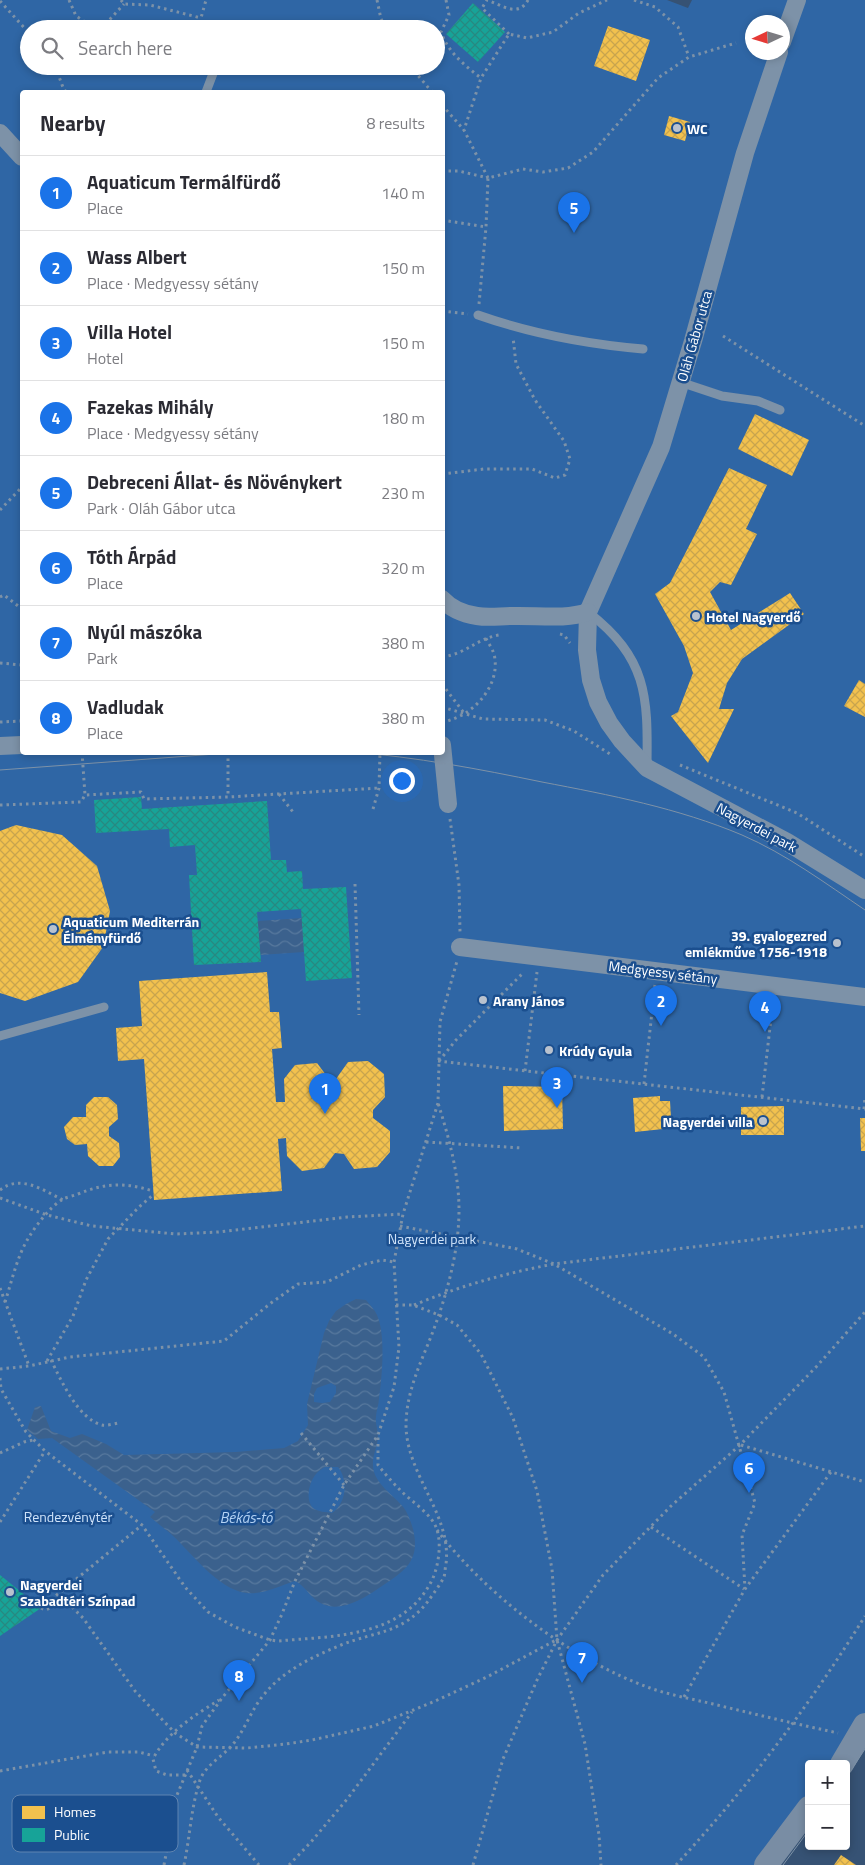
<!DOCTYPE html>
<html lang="en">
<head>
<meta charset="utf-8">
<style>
	body { margin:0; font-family:"Titillium Web",sans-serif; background:#f2f2f3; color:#2b2b33 }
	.controls { position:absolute; right:15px; bottom:15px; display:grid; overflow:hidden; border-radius:5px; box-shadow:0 2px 8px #0003 }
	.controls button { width:45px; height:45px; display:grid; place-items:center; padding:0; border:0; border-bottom:1px solid #e1e1e2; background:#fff; color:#2b2b33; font:25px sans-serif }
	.compass { position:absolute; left:745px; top:15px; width:45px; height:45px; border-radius:50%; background:#fff; box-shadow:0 2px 8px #0003; rotate:266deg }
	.you { position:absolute; left:401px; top:780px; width:18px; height:18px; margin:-12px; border:4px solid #fff; border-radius:50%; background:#1a73e8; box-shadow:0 0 0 8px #1a73e833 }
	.badge { display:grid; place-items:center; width:32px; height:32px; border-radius:50%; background:#1a73e8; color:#fff; font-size:16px; font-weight:700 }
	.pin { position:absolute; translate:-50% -41px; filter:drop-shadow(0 1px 2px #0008) }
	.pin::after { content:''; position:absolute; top:26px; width:18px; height:15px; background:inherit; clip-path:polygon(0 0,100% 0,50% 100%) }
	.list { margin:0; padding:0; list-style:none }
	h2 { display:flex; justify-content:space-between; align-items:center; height:65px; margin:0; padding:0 20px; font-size:21px }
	h2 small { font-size:16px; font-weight:400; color:#7c7c81 }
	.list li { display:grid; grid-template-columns:32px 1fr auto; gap:15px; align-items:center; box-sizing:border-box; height:75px; padding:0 20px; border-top:1px solid #e1e1e2 }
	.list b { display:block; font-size:19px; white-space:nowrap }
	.list p { margin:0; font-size:16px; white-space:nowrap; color:#7c7c81 }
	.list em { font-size:16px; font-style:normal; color:#7c7c81 }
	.icon { flex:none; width:28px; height:28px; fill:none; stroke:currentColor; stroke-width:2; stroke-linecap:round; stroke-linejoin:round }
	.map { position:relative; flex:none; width:865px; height:1865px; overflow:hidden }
	.search { position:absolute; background:#fff; box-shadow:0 2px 8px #0003; left:20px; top:20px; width:425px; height:55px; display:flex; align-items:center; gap:12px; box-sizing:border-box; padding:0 18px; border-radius:28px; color:#7c7c81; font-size:19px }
	.panel { position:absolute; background:#fff; box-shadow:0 2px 8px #0003; left:20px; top:90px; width:425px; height:665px; border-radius:5px }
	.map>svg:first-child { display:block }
	.park { fill:#2f66a5; fill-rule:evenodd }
	.water { fill:url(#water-waves); fill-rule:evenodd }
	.homes { fill:url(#homes-cross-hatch) }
	.public { fill:url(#public-cross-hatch) }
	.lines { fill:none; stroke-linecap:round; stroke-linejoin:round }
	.path { stroke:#7d92a8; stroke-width:3; stroke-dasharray:2.5 4; stroke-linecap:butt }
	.lane { stroke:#7d92a8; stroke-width:9 }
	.street { stroke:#7d92a8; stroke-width:18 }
	.secondary { stroke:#798da4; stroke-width:24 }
	.tram { stroke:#7e92a7; stroke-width:1 }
	.poi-dot { fill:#b9c2ce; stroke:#1b4f8f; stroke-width:2 }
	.labels { text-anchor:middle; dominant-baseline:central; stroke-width:5; stroke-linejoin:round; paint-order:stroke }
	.poi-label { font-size:14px; font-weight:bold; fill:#fff; stroke:#1b4f8f; text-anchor:start }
	.street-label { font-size:14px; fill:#fff; stroke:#1b4f8f }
	.park-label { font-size:14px; fill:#cfe3fa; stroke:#1b4f8f }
	.water-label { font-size:15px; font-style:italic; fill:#b5d3f5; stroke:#1b4f8f }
	.key { fill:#1b4f8f; stroke:#5f84b1; stroke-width:1 }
	.key-label { font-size:14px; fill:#fff }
</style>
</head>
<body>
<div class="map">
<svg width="865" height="1865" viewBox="0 0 865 1865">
	<defs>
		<pattern id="water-waves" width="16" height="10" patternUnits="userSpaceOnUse" patternTransform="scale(1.25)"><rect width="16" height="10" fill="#3b618d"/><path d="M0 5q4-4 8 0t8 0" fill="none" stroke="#58799e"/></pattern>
		<pattern id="homes-cross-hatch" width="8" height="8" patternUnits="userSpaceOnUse" patternTransform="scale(1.25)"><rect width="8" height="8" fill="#f2c14e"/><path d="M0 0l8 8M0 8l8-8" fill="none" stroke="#c8a44e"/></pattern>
		<pattern id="public-cross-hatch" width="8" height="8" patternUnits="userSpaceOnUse" patternTransform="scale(1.25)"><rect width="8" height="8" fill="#17a398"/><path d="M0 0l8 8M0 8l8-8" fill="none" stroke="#278981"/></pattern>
	</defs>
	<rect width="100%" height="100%" fill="#365274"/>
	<path class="park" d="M0 0H667L688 8 692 0H865V1724L841 1747 829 1764H809V1793L755 1865H0ZM752 22H782V52H752ZM29 29H436V66H29ZM22 92H442V752H22Z"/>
	<g class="water">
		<polygon points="302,918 304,952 260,955 258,921"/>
		<path d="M356 1299 366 1300C370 1305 375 1310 377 1315 386 1335 382 1377 379 1398 379 1405 376 1411 376 1417 375 1423 378 1430 378 1436 378 1446 372 1456 373 1466 374 1484 394 1495 404 1508 408 1514 411 1522 413 1529 421 1562 404 1571 379 1588 362 1600 336 1615 317 1601 308 1594 305 1586 295 1581 279 1586 263 1595 246 1593 217 1589 192 1553 171 1534 164 1528 157 1523 150 1517L155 1512 52 1438 38 1439 27 1430 35 1407 41 1406 51 1431 70 1438 82 1434 106 1444 124 1455 236 1452 284 1448 298 1441 308 1425 307 1404 324 1333 329 1321 336 1311 346 1304ZM331 1383 336 1386V1393L330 1402 322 1403 314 1402V1394L317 1388ZM325 1467H338C349 1481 346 1503 332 1513 326 1512 318 1512 313 1508 305 1500 309 1482 316 1474 318 1471 322 1469 325 1467Z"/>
	</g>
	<g class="homes">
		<polygon points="608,26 650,40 636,81 594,66"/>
		<polygon points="669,116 690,122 685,141 664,135"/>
		<polygon points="755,414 809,440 792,476 738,449"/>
		<polygon points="729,468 767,485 746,529 757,534 731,585 720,582 710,592 731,630 790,593 804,614 742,659 727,683 719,709 734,709 708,763 671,716 678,712 693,673 684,646 655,594 670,583"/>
		<polygon points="859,680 865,684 865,717 844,706"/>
		<polygon points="16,825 62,835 97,866 110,911 103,947 78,982 25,1001 0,993 0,831"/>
		<polygon points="267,972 270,1012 279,1012 282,1048 272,1049 276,1102 285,1102 284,1079 295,1065 317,1063 329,1079 336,1079 348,1062 368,1061 384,1074 385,1097 373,1110 373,1118 390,1131 390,1152 377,1167 354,1169 344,1154 335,1153 324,1168 302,1171 287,1156 286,1138 278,1139 282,1191 154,1200 144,1059 118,1061 116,1028 142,1026 139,981"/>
		<polygon points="503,1086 562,1087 563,1129 504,1131"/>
		<polygon points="660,1096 660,1101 670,1101 671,1118 662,1119 663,1129 635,1132 633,1098"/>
		<polygon points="94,1097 108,1097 117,1105 118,1119 109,1127 109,1136 119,1143 120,1157 113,1166 99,1166 88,1156 87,1144 75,1145 67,1139 64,1127 73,1117 86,1117 86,1105"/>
		<polygon points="784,1106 784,1135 741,1135 741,1107"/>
		<polygon points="860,1118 865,1118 865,1151 861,1151"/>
		<polygon points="841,1855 856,1865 834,1865"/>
	</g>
	<g class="public">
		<polygon points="473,3 505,32 478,62 446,34"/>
		<polygon points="141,797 142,809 267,801 271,860 286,860 287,872 302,871 303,889 346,887 352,978 306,981 301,909 257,912 261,962 194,965 189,875 197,875 195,845 170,847 169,829 96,833 94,800"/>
		<polygon points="0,1575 41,1608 0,1636"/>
	</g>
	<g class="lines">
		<g class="path">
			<polyline points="69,0 76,16 96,29"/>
			<polyline points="121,0 124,4 150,5 201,18"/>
			<polyline points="377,0 381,19 387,29"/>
			<path d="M446 0 449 15 441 32C448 52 464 65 481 78"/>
			<polyline points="634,0 655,7 678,27 689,57"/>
			<polyline points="0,1 29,33"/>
			<polyline points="101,29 124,4"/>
			<polyline points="204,29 201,18 206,0"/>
			<path d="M509 34 482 8 487 0C502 5 518 18 528 0"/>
			<polyline points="55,66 64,90 67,92"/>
			<polyline points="410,66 432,92"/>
			<polyline points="442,105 464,130"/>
			<polyline points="442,171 459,171 488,178"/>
			<polyline points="488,178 464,130 481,78 509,34 527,38 553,32 579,13 607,0"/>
			<polyline points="442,220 486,227"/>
			<polyline points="479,304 486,227 488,178 523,169 543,172 568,168 593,152 658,78 689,57 736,43"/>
			<polyline points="442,311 468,314"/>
			<polyline points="723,336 865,426"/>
			<polyline points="442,474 484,469 532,469 555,478 565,475 570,459 564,441 535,400 516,364 513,337"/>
			<polyline points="0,510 22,487"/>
			<polyline points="0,597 4,595 22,609"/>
			<polyline points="560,634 564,635 570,643"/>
			<path d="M442 657C466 654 476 639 499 635"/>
			<polyline points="0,663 22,665"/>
			<polyline points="442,684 464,713"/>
			<polyline points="442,707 483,719 545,720 574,731 610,754"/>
			<polyline points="0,722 22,721"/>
			<path d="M442 723C450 720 457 718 464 714 484 702 500 678 494 654 492 648 488 642 485 637"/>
			<polyline points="82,752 85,795"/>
			<polyline points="228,752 228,797"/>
			<polyline points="680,765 797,813 865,857"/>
			<polyline points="279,794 293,812"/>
			<polyline points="0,805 81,802 85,795 141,792 144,799 228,797 379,788"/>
			<polyline points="373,809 379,788 380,752"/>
			<polyline points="450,819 459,885 460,932"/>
			<polyline points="355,884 359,1015"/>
			<polyline points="438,1061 865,1109"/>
			<polyline points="439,1061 456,1040 524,972"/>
			<polyline points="525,1071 537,972"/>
			<polyline points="644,1084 655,985"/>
			<polyline points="762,1097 773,1001"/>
			<polyline points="864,1109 865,1096"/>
			<polyline points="426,1142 522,1148"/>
			<path d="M0 1190C20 1174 43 1190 63 1200"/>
			<polyline points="0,1198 47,1215 92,1226 176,1234 218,1232 347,1217 403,1214"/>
			<polyline points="400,1226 517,1249 554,1264 673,1334 704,1357 724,1392 755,1503 742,1535 745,1589"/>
			<polyline points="0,1288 29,1366"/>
			<path d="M5 1302C12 1281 17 1256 29 1237 37 1224 50 1207 63 1199 67 1197 73 1196 78 1194 105 1183 124 1182 153 1191"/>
			<polyline points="396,1305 413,1305 439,1315 457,1325 481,1354 513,1418 537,1491 552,1569 557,1640 585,1744 599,1835 601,1865"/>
			<path d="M414 1305C460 1286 506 1273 554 1264L865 1226"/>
			<path d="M51 1360C61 1380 78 1419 102 1425 106 1426 113 1424 118 1423"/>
			<polyline points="47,1361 73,1316 86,1280 108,1239 139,1207 153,1195"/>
			<polyline points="0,1369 29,1366 70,1357 224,1341 271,1303 298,1284 327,1282 361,1265 382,1260 394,1262"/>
			<path d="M0 1378 1 1389 26 1432 45 1451 142 1525 185 1587 208 1612 235 1627 270 1640 278 1641C332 1636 402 1638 431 1582 438 1569 442 1545 437 1530 433 1515 411 1501 401 1491 393 1483 385 1474 378 1465V1436"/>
			<polyline points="301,1433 344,1485"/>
			<polyline points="741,1445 865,1482"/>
			<polyline points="0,1453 24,1442 33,1440"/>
			<polyline points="0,1522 45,1451"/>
			<polyline points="651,1527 744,1589"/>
			<path d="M437 1530C487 1596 572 1660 650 1688 670 1695 692 1699 713 1704 754 1714 796 1724 838 1733"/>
			<polyline points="41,1608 45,1610 58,1605 72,1607 83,1618 135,1691 175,1733 197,1747 247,1748 286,1744 312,1740 374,1726 433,1702 487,1677 556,1640"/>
			<polyline points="41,1608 142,1525"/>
			<polyline points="684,1697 745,1589 831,1472"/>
			<polyline points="187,1770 218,1817 259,1865"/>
			<polyline points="0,1771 108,1752 139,1752 154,1756"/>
			<path d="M185 1775H167L156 1771 153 1759C166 1733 195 1715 219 1700"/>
			<polyline points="164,1865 177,1795 197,1747 202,1726 222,1698 270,1640 282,1614 295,1581 344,1485 378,1435 394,1387 399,1347 394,1262 403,1214 438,1103 440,1022 457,961"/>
			<path d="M184 1865C190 1837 191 1807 200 1780 206 1764 224 1756 234 1743 245 1729 251 1711 262 1697 282 1671 312 1657 341 1645 376 1631 403 1634 429 1600 433 1594 440 1585 444 1577 445 1574 445 1568 446 1564 452 1515 407 1476 406 1426 406 1389 423 1359 435 1326 448 1290 459 1249 459 1210 459 1174 449 1138 438 1103"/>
			<polyline points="289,1865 311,1842 348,1798 412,1712"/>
			<polyline points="473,1865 503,1759 537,1680 557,1640 603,1575 671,1506 740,1445 817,1366 865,1312"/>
			<path d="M676 1865C747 1788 810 1705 865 1616"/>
		</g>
		<g class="lane">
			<polyline points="206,92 214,71"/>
			<path d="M478 315C532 334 586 344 643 349"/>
			<polyline points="680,382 722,396 758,401 780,410"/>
			<path d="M588 612C647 658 648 695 647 765"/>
			<polyline points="0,1036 104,1007"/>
		</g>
		<g class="street">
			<polyline points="782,42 797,0"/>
			<polyline points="779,52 745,153 693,341 661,447 588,612 587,650 591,680 598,702 609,723 622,741 647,768 787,842 865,890"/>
			<polyline points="0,133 22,157"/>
			<path d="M442 599C451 609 464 614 477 616 489 618 500 616 511 616 537 615 564 620 588 612"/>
			<polyline points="442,745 448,804"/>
			<polyline points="0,746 22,745"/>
			<polyline points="460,947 865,997"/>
		</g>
		<g class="secondary">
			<polyline points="842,1764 865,1725"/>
			<polyline points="766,1865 809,1808"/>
		</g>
		<g class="tram">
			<path d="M352 752C416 757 479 769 542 782 610 795 678 808 742 835 786 854 825 883 865 910"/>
			<polyline points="0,770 243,752"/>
			<polyline points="846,1778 865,1749"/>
			<polyline points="783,1865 809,1830"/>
		</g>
	</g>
	<g class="poi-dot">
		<circle cx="677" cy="128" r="5"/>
		<circle cx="696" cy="616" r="5"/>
		<circle cx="53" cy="929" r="5"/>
		<circle cx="837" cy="943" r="5"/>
		<circle cx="483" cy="1000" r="5"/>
		<circle cx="549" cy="1050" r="5"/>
		<circle cx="763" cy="1121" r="5"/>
		<circle cx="10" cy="1592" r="5"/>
	</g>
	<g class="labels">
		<g class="poi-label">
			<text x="687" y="128">WC</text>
			<text x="706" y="616">Hotel Nagyerdő</text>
			<text x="63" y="921">Aquaticum Mediterrán<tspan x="63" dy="16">Élményfürdő</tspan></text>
			<text x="827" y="935" text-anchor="end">39. gyalogezred<tspan x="827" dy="16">emlékműve 1756-1918</tspan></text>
			<text x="493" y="1000">Arany János</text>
			<text x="559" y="1050">Krúdy Gyula</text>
			<text x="753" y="1121" text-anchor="end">Nagyerdei villa</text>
			<text x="20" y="1584">Nagyerdei<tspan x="20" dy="16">Szabadtéri Színpad</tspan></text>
		</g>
		<g class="street-label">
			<text transform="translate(694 336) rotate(-74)">Oláh Gábor utca</text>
			<text transform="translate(757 827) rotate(28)">Nagyerdei park</text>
			<text transform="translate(663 972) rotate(7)">Medgyessy sétány</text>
		</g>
		<g class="park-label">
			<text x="432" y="1238">Nagyerdei park</text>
			<text x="68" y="1516">Rendezvénytér</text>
		</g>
		<g class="water-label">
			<text x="246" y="1517">Békás-tó</text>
		</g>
	</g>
	<rect x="12" y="1795" width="166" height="57" rx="8" class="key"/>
	<rect x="22" y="1806" width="23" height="13" fill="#f2c14e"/>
	<rect x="22" y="1828" width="23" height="14" fill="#17a398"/>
	<g class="key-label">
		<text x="54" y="1817">Homes</text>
		<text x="54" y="1840">Public</text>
	</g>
</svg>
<div class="controls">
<button>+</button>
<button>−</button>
</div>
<svg class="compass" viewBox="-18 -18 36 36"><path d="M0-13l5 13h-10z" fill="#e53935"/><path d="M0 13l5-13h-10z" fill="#7c7c81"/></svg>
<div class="you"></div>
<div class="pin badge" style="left:325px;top:1114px">1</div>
<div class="pin badge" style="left:661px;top:1026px">2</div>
<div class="pin badge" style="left:557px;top:1108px">3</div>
<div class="pin badge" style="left:765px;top:1032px">4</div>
<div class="pin badge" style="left:574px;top:233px">5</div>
<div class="pin badge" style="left:749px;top:1493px">6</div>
<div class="pin badge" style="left:582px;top:1683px">7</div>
<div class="pin badge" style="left:239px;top:1701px">8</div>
<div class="search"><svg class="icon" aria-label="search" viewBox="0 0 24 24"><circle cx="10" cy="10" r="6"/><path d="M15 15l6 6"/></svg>Search here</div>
<section class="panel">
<h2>Nearby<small>8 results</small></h2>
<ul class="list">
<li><span class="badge">1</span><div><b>Aquaticum Termálfürdő</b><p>Place</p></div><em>140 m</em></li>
<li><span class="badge">2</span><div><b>Wass Albert</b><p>Place · Medgyessy sétány</p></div><em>150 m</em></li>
<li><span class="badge">3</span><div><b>Villa Hotel</b><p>Hotel</p></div><em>150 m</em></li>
<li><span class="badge">4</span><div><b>Fazekas Mihály</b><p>Place · Medgyessy sétány</p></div><em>180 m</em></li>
<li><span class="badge">5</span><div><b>Debreceni Állat- és Növénykert</b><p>Park · Oláh Gábor utca</p></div><em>230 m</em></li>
<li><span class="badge">6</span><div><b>Tóth Árpád</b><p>Place</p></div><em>320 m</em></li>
<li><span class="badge">7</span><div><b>Nyúl mászóka</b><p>Park</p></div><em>380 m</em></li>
<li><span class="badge">8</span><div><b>Vadludak</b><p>Place</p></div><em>380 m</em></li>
</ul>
</section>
</div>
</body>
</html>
